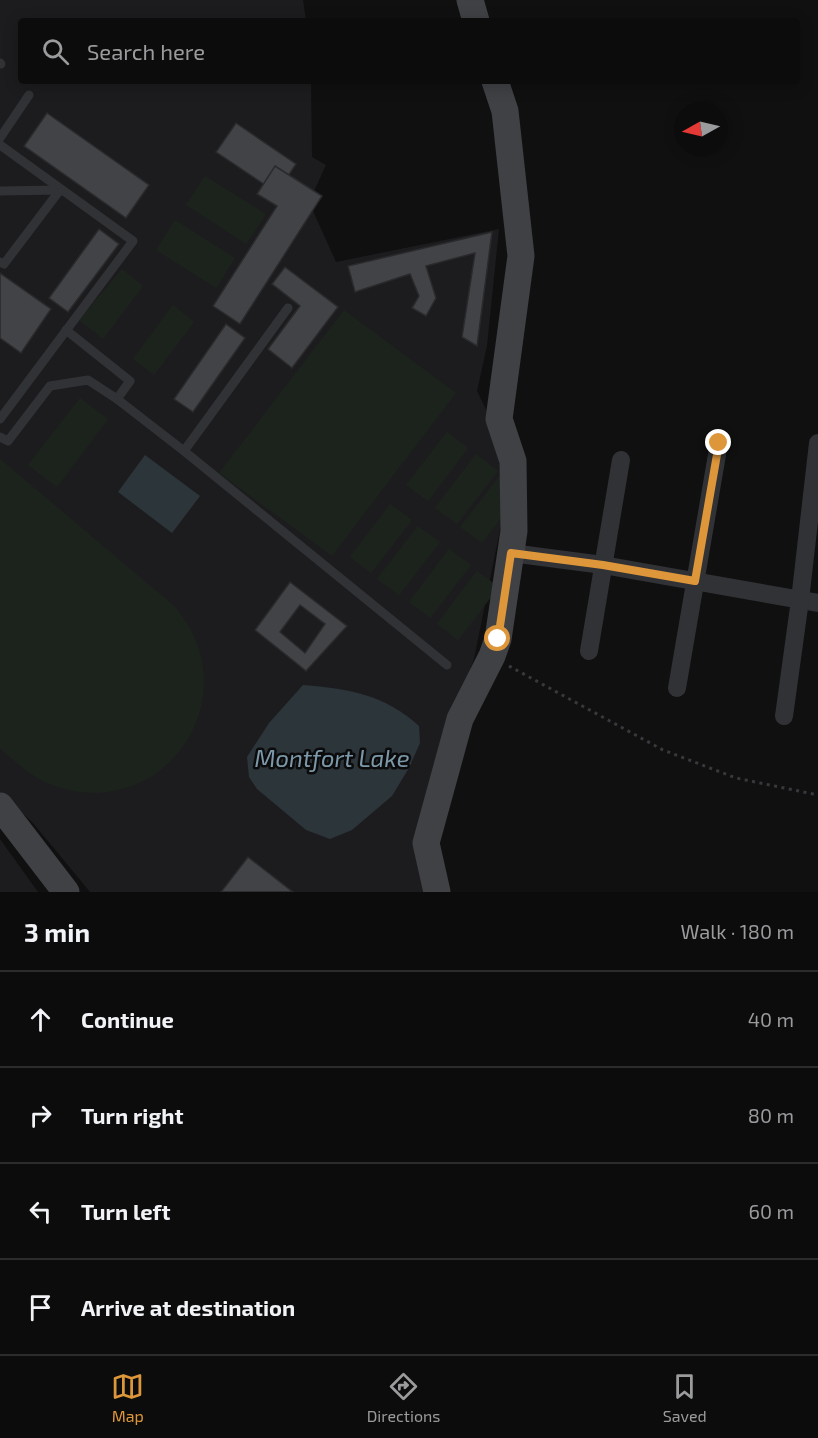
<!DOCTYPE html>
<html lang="en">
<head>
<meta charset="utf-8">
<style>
	body { margin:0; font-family:"Exo 2",sans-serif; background:#1a1a1b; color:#f1f3f6 }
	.compass { position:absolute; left:674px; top:102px; width:54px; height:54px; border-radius:50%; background:#0c0c0d; box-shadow:0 3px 15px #0003; rotate:262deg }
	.stop { position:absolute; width:18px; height:18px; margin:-14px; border:4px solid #de963a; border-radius:50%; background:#fff }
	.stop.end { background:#de963a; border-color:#fff; box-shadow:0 2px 6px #0008 }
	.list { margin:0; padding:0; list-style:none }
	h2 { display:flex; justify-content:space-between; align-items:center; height:78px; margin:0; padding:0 24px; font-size:26px }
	h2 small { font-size:20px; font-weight:400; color:#9a9b9d }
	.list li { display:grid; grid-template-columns:39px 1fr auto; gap:18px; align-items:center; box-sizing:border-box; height:96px; padding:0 24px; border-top:2px solid #2c2c2e }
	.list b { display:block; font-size:22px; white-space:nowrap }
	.list em { font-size:20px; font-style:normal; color:#9a9b9d }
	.icon { flex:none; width:33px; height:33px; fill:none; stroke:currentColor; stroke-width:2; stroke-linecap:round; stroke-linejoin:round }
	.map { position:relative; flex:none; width:818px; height:892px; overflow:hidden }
	.search { position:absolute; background:#0c0c0d; box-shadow:0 3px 15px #0003; left:18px; right:18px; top:18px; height:66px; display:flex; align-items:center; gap:15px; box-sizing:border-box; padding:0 21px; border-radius:6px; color:#9a9b9d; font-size:22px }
	.sheet { height:462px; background:#0c0c0d }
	nav { display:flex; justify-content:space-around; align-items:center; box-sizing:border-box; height:84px; border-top:2px solid #2c2c2e; background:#0c0c0d; font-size:16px; color:#9a9b9d }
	nav a { display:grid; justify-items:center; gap:3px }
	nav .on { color:#de963a }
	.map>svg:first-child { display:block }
	.built { fill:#1c1c1e }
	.green { fill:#1c231d }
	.water { fill:#2c353a }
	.building { fill:#414346; stroke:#2a2a2c; stroke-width:1.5; fill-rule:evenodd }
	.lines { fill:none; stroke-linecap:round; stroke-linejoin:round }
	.path { stroke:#37393c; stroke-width:3; stroke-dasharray:3 4.5; stroke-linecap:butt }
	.lane { stroke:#313235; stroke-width:9 }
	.street { stroke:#313235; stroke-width:18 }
	.secondary { stroke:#3f4145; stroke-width:27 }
	.route { stroke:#de963a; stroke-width:8 }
	.labels { text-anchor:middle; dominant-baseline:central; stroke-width:5; stroke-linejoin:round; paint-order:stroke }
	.water-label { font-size:24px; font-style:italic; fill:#7c98a9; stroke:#0b0b0c }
</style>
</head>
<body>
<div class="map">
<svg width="818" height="892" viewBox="0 0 818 892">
	<rect width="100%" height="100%" fill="#101011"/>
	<g class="built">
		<polygon points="0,0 303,0 306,21 21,21 21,81 311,81 312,157 326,165 309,202 336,262 499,229 487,346 477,391 496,430 510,468 500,530 474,659 433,778 425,892 90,892 33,823 0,792"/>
		<polygon points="0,839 38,892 0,892"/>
	</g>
	<g class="green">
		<polygon points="205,176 266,214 246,244 186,205"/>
		<polygon points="175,220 235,258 216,288 156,250"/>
		<polygon points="122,269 143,286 103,339 79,320"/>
		<polygon points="173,305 194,322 154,375 133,359"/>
		<polygon points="344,310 456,393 332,556 219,473"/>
		<polygon points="80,398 108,419 57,487 28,465"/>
		<polygon points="447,432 468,448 428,501 406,485"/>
		<polygon points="476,454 498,471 457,524 435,508"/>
		<path d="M0 459 174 606C253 696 163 826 52 785 32 778 16 762 0 748Z"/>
		<polygon points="501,474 523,490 482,543 460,527"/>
		<polygon points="390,504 412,520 371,573 350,557"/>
		<polygon points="418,526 440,542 399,595 377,579"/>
		<polygon points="449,549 471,565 430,618 409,602"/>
		<polygon points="477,571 499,587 458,640 437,624"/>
	</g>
	<g class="water">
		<polygon points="145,455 200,496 172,533 118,492"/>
		<path d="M303 685C348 689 384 694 419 726L420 743 409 768 392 796 352 830 330 839 306 830 257 789 249 777 247 757 269 723Z"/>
	</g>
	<g class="building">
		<polygon points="47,113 149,185 126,218 24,146"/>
		<polygon points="236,123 296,164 277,193 216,152"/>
		<polygon points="275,166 322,196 240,324 213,306 277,206 257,194"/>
		<polygon points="99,229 119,244 68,312 49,298"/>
		<polygon points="492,232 477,346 462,337 475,253 426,266 436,298 426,316 412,308 419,296 410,274 355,292 348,266"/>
		<polygon points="285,267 338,307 292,368 268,349 300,306 272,284"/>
		<polygon points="0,273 51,309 21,353 0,338"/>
		<polygon points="226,324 245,338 193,412 174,399"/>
		<path d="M290 582 347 626 306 671 255 630ZM300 605 325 624 305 653 280 632Z"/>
		<polygon points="248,857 293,892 221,892"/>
	</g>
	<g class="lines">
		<polyline class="path" points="509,666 663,750 736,778 818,795"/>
		<g class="lane">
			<polyline points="0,63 1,64"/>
			<polyline points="0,138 29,95"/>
			<polyline points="0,145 133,241 0,419"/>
			<polyline points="0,191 60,190 4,264 0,262"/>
			<polyline points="66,330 130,381 117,399"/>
			<polyline points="0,437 8,441 50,386 88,380 117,399 184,451 288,308"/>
			<polyline points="184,451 447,665"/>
		</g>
		<g class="street">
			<polyline points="511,553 603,565 818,603"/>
			<polyline points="589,651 621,460"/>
			<polyline points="677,688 719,443"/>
			<polyline points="784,716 800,600 818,443"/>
		</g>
		<g class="secondary">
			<polyline points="470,0 476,21"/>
			<polyline points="0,806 66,892"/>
			<polyline points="437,892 426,843 460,719 492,656 498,639 514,531 513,461 499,419 521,256 505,111 495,81"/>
		</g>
	</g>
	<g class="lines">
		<polyline class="route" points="498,639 511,553 603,565 695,581 719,443"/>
	</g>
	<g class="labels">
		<g class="water-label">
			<text x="332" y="757">Montfort Lake</text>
		</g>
	</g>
</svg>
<svg class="compass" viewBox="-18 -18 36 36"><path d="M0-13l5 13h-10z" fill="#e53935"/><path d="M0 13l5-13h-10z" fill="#9a9b9d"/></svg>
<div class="stop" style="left:498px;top:639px"></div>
<div class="stop end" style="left:719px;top:443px"></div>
<div class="search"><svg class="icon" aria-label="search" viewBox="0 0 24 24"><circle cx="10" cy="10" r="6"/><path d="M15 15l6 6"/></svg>Search here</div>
</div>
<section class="sheet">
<h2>3 min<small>Walk · 180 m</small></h2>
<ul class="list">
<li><svg class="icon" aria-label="ahead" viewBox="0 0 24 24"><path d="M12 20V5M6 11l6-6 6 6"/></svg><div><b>Continue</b></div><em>40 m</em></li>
<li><svg class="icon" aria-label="right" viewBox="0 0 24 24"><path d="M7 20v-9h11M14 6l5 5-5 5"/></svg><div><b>Turn right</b></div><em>80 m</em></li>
<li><svg class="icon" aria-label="left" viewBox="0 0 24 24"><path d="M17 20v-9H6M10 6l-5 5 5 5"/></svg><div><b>Turn left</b></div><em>60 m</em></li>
<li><svg class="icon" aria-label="arrive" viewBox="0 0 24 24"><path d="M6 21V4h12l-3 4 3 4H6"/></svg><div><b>Arrive at destination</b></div></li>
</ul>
</section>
<nav>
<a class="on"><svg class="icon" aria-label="map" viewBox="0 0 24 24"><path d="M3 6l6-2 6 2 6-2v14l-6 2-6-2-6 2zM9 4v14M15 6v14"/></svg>Map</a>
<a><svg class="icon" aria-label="directions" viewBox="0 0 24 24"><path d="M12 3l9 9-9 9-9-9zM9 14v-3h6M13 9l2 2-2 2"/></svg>Directions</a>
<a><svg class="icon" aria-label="saved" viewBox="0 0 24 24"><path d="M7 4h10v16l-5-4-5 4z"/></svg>Saved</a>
</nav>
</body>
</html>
